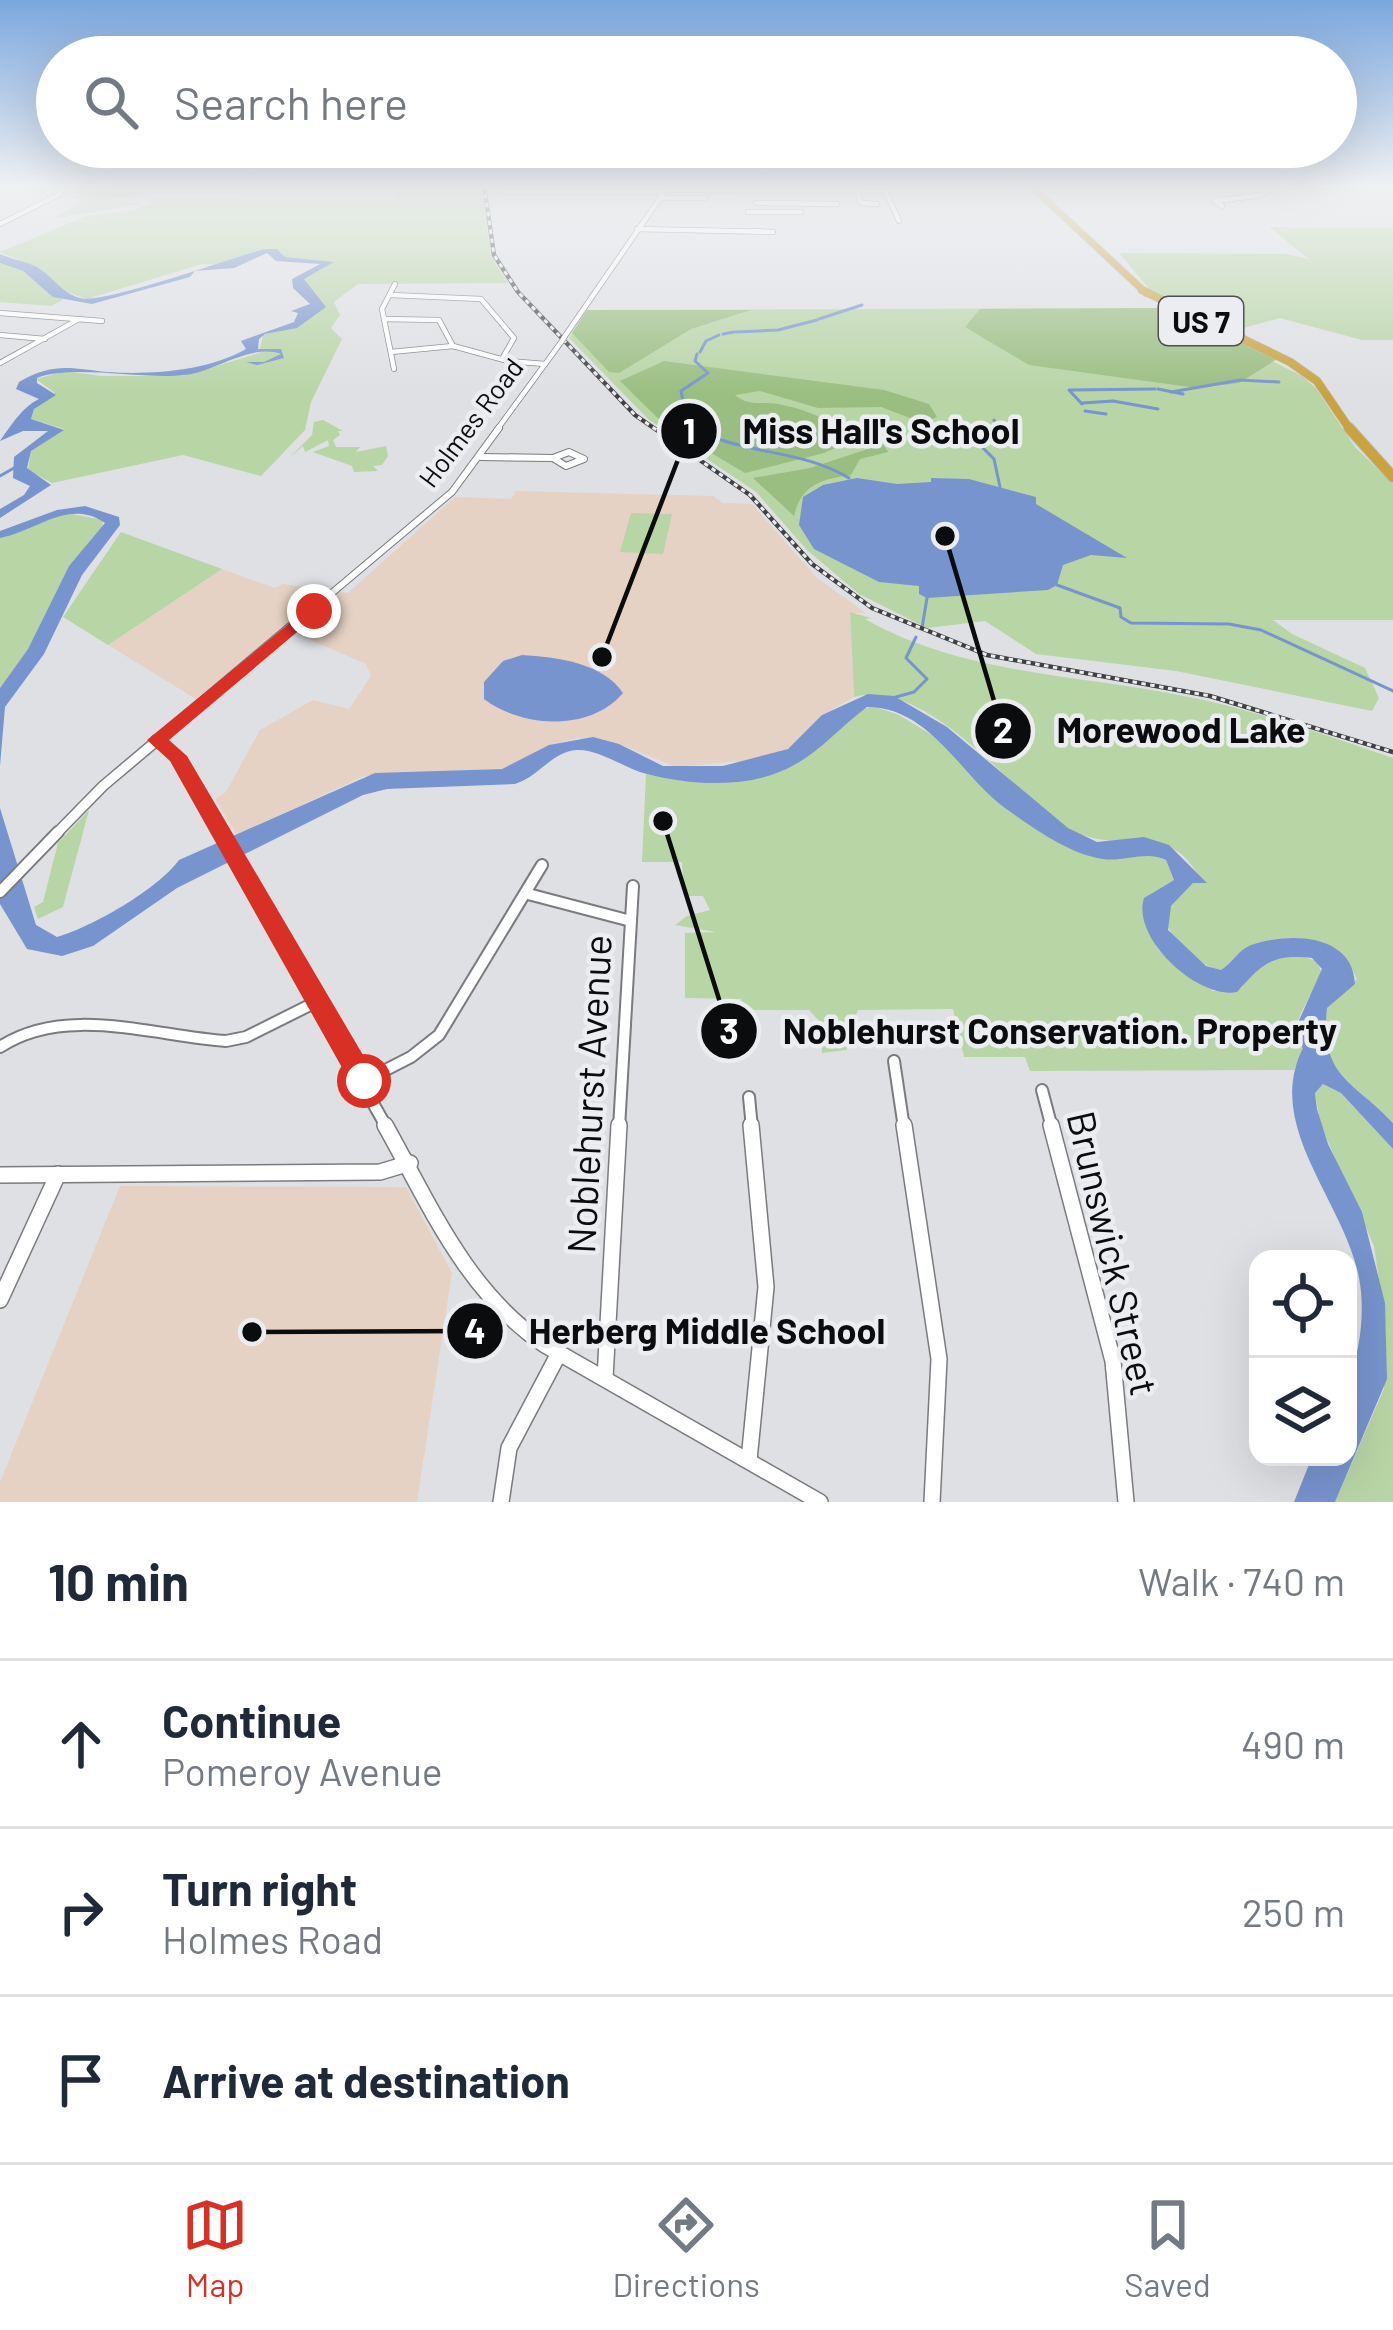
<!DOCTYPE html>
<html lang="en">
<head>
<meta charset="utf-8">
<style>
	body { margin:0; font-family:Barlow,sans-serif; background:#f2f2f3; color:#1f2937 }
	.controls { position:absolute; right:36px; bottom:36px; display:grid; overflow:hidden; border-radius:24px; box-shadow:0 12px 48px #0002 }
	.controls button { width:108px; height:108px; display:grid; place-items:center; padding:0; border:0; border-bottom:3px solid #e0e1e3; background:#fff; color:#1f2937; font:60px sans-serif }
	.stop { position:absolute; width:36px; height:36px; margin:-27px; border:9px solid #d93025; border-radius:50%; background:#fff }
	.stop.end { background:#d93025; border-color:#fff; box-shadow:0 3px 12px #0008 }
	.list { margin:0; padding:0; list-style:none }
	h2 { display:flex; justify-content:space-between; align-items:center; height:156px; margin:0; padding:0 48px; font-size:51px }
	h2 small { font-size:39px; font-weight:400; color:#747a83 }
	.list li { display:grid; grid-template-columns:78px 1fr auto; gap:36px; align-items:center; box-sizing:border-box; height:168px; padding:0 48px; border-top:3px solid #e0e1e3 }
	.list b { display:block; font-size:45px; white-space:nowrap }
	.list p { margin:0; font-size:39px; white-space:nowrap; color:#747a83 }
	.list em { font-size:39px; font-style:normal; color:#747a83 }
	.icon { flex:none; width:66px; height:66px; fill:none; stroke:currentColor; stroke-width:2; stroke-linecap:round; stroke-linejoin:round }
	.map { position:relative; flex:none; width:1393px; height:1502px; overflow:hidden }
	.search { position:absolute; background:#fff; box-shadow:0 12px 48px #0002; left:36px; right:36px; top:36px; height:132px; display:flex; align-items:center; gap:30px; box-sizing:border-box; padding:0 42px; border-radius:66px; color:#747a83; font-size:45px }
	.sheet { height:660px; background:#fff }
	nav { display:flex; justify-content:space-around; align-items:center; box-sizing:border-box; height:168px; border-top:3px solid #e0e1e3; background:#fff; font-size:33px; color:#747a83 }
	nav a { display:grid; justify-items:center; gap:6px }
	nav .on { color:#d93025 }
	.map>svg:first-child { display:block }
	.education { fill:#e6d2c4 }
	.green { fill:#b8d5a5 }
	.forest { fill:#9abe81 }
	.water { fill:#7894ce }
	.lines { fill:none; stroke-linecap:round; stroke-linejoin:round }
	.stream { stroke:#7894ce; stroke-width:3 }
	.minor-far4-casing { stroke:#797b7e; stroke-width:6 }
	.minor-far3-casing { stroke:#797b7e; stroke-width:8 }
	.minor-far2-casing { stroke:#797b7e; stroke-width:12 }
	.minor-far1-casing { stroke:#797b7e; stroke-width:14 }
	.minor-casing { stroke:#797b7e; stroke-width:18 }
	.highway-far2-casing { stroke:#bbb; stroke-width:8 }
	.highway-far1-casing { stroke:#bbb; stroke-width:9 }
	.highway-casing { stroke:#bbb; stroke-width:12 }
	.minor-far4 { stroke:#fff; stroke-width:4.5 }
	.minor-far3 { stroke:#fff; stroke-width:6 }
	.minor-far2 { stroke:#fff; stroke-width:9 }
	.minor-far1 { stroke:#fff; stroke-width:10 }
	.minor { stroke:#fff; stroke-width:15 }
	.highway-far2 { stroke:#caa33f; stroke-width:6 }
	.highway-far1 { stroke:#caa33f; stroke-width:8 }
	.highway { stroke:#caa33f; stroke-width:10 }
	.rail-casing { stroke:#3f4042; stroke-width:4.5 }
	.rail { stroke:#ebedf1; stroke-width:3; stroke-dasharray:4.5; stroke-linecap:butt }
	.minor-bridge-casing { stroke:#797b7e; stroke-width:6; stroke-linecap:butt }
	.minor-bridge { stroke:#fff; stroke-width:4.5 }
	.route { fill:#d93025 }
	.labels { text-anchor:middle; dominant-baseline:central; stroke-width:9; stroke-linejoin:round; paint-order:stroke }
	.far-street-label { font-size:27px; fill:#0b0c0d; stroke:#ebedf1 }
	.shield { fill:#ebedf1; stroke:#4e5051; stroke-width:3 }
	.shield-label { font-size:30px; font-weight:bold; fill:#0b0c0d }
	.near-street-label { font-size:39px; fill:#0b0c0d; stroke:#ebedf1 }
	.leader { fill:none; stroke:#0b0c0d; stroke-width:4.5 }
	.callout-dot { fill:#0b0c0d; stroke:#ebedf1; stroke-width:4.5 }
	.mark-label { font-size:36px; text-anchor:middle; font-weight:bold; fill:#fff }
	.callout-label { font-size:36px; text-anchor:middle; font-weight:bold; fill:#0b0c0d; stroke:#ebedf1; stroke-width:9; stroke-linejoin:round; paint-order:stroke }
</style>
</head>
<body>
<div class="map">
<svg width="1393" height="1502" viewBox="0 0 1393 1502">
	<rect width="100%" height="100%" fill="#dee0e4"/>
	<g class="education">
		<polygon points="516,491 713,496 723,503 752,504 817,578 866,613 850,613 854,697 823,715 788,749 752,760 676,767 619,744 578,738 549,745 508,768 364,776 237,835 215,799 226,792 260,730 313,700 349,709 371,676 366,664 285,629 196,699 108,645 222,569 275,588 283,584 348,593 455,497 511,499"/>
		<polygon points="120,1186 406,1187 452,1273 417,1502 0,1502 0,1482"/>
	</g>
	<g class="green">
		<polygon points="75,185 139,185 134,199 105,199 142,204 51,219 85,200 61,195 82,196 75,193 83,187"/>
		<polygon points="405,192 482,193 491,256 508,283 358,284 334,302 340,315 331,328 342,339 311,402 305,430 261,476 183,455 52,483 28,470 31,451 64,429 31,419 34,409 55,393 36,379 65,371 101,376 183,376 259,353 263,335 305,322 303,319 325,307 304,279 334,262 285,257 279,256 282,252 259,250 227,265 202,264 87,299 61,290 39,268 0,252 89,215 130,211 153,203 146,199 396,200 400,196 388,196"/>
		<polygon points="1269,227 1393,228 1393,340 1362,340 1280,318 1232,331 1151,291 1119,253 1286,254 1309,259"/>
		<polygon points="0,263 23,271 63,300 51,306 0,302"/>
		<polygon points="1167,308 1302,376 1316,388 1355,447 1393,484 1393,620 1273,620 1292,634 1365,668 1379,698 1372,711 1176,671 1036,654 985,621 927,628 859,594 807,550 756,492 648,419 569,338 587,310"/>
		<polygon points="323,420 343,431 338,431 340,435 333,440 336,447 360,447 356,452 386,446 388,456 382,465 373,466 378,471 354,472 352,466 313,452 329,446 328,440 305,452 303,446 289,458 312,435 314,422"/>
		<polygon points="67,513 103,520 102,530 69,566 28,649 0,688 0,538"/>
		<polygon points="631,513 672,514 663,554 620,552"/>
		<polygon points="121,532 222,569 108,645 63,617"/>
		<path d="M850 612 871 618 865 619C962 674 1073 674 1179 695 1253 709 1323 734 1393 758V1123C1353 1080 1320 1078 1327 1008L1357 979C1339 937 1290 930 1250 946 1238 951 1233 963 1221 970 1199 966 1170 943 1166 919L1171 906 1193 883H1204C1196 873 1189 857 1175 850 1139 835 1102 849 1068 828 1010 791 928 678 854 697Z"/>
		<path d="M873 706 899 715 945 743 1001 804 1064 845 1103 859 1152 855 1166 860 1174 880 1152 893 1145 925 1159 951 1213 991 1242 988C1255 962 1288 949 1316 961L1323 974C1311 995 1299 1012 1293 1036L1304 1048 1294 1070 1030 1071 1025 1057H964L953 1009 858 1010 853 1022 857 1032 846 1050 822 1053 821 1023 809 1010H742L741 999 685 998V933L716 932 675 925 687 916 710 910 703 896H684L682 862H642L646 774C753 797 784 776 862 710Z"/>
		<polygon points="89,810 63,907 38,919 34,907 43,902 58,843"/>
		<polygon points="1323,1084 1341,1093 1393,1149 1393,1502 1335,1502 1384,1389 1386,1327 1374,1246 1321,1126 1315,1093"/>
	</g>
	<g class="forest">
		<polygon points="1167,308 1277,359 1239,383 1197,388 1029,365 965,327 980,309"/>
		<polygon points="587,310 751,310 691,329 619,373 609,372 572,333"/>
		<path d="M664 361 884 390 929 404 937 417 923 423 881 407 818 408 760 391 735 395C750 408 765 400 783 405 812 411 833 422 855 439L824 453 745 473 666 426 620 381Z"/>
		<path d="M883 444 888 452 860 459 851 475C821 479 801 485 794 516L753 478 810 468Z"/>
	</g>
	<g class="water">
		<path d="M265 249H277L285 257 334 262 304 279 326 307 297 328 265 334 259 339 258 349H281L284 358 257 365 246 362H264L281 354C251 343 214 372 185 375 142 380 73 364 37 378V383L56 395 34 409 31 419 64 430 31 451 27 468 51 485 0 518V509L24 495 30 486 13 478 14 457 48 431H23L0 441C10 427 22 407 39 399L16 389 19 382C54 361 75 369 107 372 150 375 208 371 246 349L241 341 294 322 298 313 291 311 310 304 293 288 292 279 320 264 276 261 267 253 234 268 195 271 190 277 92 304 53 297 23 271 0 263V254C11 259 24 261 35 266 52 275 61 293 80 298 103 305 236 256 265 249Z"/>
		<polygon points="857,478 897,484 931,482 931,478 969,479 1036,497 1036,504 1127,558 1091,555 1063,565 1057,585 1048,590 927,598 919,594 919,586 879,582 814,549 799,525 803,497 823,485"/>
		<path d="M85 506 119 517 120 525 82 575 44 654 5 707 0 766V688L28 649 69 566 105 523C69 498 37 531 0 538V531L57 510Z"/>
		<path d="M522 655C557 657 603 663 623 693 590 732 522 728 484 699V682L503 661Z"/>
		<path d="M868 694 894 696 947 727 1068 828 1097 842 1144 837 1169 845 1207 883H1193L1171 906 1168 930 1206 966 1221 970C1233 963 1238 950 1251 945 1288 932 1353 933 1355 984L1327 1008C1320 1078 1353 1080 1393 1123V1149L1341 1093 1323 1084 1315 1093 1317 1109 1328 1144 1362 1212 1385 1303 1387 1379 1335 1502H1294L1312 1457H1348C1348 1435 1342 1403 1349 1383 1358 1353 1364 1324 1361 1292 1354 1209 1261 1131 1303 1048L1292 1036 1322 969 1312 958C1271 953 1261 965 1237 992 1199 1000 1131 939 1144 898L1174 880 1166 860C1147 850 1124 862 1103 859 1068 854 1032 827 1005 808 960 775 930 707 867 707 841 726 822 750 794 765 752 789 693 786 647 774 625 769 600 749 577 750 551 752 540 776 515 784L387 789 363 795 177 888 93 946 62 956 27 949 0 904V808L36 925 57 937C92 927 158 889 179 860L375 773 502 769 549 745 593 737 619 744 663 766H723L788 749 822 715Z"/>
	</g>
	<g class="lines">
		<g class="stream">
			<polyline points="819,319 862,305"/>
			<polyline points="736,332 778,330 817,320"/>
			<polyline points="723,334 734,332"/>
			<polyline points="700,352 706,341 719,335"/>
			<path d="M697 354 695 361 708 373 681 391 683 401 670 410C721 459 791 443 849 478"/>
			<polyline points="1158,389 1183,394"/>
			<polyline points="1171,392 1240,380 1279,382"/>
			<polyline points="1083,403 1113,401 1158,409"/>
			<polyline points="1082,404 1069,390 1155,389"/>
			<polyline points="1085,411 1106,414"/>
			<polyline points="994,420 1005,439"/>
			<polyline points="984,442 981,446 994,459 1000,487"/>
			<polyline points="0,476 14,468"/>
			<polyline points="1057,585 1120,608 1121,617 1131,623 1229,624 1261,630 1393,691"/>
			<polyline points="922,628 927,598"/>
			<polyline points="896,697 914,692 927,679 906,658 916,637"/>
		</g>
		<g class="minor-far4-casing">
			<g id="minor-far4">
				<polyline points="490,185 503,192 664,192"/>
				<polyline points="1272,185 1329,187"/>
				<polyline points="666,190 881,191 886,192 899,221"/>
				<polyline points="856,190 861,203 877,204"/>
				<polyline points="659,198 705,198"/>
				<polyline points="756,203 837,204"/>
				<polyline points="1222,206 1215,201 1262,195 1276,185"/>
				<polyline points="748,212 801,212"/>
				<polyline points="0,224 60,194 64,185"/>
				<polyline points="637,229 773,232 753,231"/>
				<polyline points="391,295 481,299 514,338 502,359"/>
				<polyline points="0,313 102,321"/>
				<polyline points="384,319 439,320 453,346"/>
				<polyline points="0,335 45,339"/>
				<polyline points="565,336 667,188"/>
				<polyline points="391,352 453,346 508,361 545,364"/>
				<polyline points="0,363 79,319"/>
				<polyline points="394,369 382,309 395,284"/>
				<polyline points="496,431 562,341"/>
			</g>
		</g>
		<g class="minor-far3-casing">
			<g id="minor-far3">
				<polygon points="569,452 584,459 566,466 553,458"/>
				<polyline points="481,457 553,458"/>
				<polyline points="314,608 452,492 499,428"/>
			</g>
		</g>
		<g class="minor-far2-casing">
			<g id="minor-far2">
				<polyline points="156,740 177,756 222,835"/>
				<polyline points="55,835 103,786 318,605"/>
			</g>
		</g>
		<g class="minor-far1-casing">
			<g id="minor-far1">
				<polyline points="220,832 387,1128"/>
				<polyline points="0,892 58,832"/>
				<polyline points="528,894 631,921"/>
				<path d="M0 1047C65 1004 154 1036 226 1041L246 1037 318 1001"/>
				<polyline points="894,1061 904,1128"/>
				<polyline points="364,1081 411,1057 439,1035 542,865"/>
				<polyline points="1042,1090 1052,1128"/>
				<polyline points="749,1097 752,1128"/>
				<polyline points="619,1128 633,886"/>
			</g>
		</g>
		<g class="minor-casing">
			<g id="minor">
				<path d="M385 1125C430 1205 466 1292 545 1345L820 1502"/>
				<polyline points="904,1125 939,1359 932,1502"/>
				<polyline points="1051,1125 1113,1361 1126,1502"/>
				<polyline points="0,1175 380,1172 410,1163"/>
				<polyline points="0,1300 58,1174"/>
				<polyline points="605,1378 619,1125"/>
				<polyline points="749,1460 766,1287 751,1125"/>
				<polyline points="501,1502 509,1448 557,1357"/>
			</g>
		</g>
		<g class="highway-far2-casing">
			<polyline id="highway-far2" points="1030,185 1146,293"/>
		</g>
		<g class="highway-far1-casing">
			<polyline id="highway-far1" points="1142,290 1290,362 1317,381 1351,431"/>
		</g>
		<g class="highway-casing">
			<polyline id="highway" points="1349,428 1393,477"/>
		</g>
		<use href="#minor-far4" class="minor-far4"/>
		<use href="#minor-far3" class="minor-far3"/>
		<use href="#minor-far2" class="minor-far2"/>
		<use href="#minor-far1" class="minor-far1"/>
		<use href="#minor" class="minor"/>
		<use href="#highway-far2" class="highway-far2"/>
		<use href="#highway-far1" class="highway-far1"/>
		<use href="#highway" class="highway"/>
		<g class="rail-casing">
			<polyline id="rail" points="484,185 494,255 518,292 635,415 750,495 812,564 872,608 987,655 1210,696 1393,752"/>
		</g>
		<use href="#rail" class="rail"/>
		<g class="minor-bridge-casing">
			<polyline id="minor-bridge" points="562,341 565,336"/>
		</g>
		<use href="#minor-bridge" class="minor-bridge"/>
	</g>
	<linearGradient id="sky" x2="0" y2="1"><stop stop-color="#7ba7de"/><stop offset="0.47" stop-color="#f0f1f3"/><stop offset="1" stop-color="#f0f1f3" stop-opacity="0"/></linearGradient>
	<rect width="1393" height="395" fill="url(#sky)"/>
	<polygon class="route" points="308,608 322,611 169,740 187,756 373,1072 377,1081 373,1089 364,1093 354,1089 170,761 147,740"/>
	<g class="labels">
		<g class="far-street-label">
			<text transform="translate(470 422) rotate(-53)">Holmes Road</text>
		</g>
		<rect class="shield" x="1159" y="297" width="84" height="48" rx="9"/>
		<g class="shield-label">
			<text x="1201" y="321">US 7</text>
		</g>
		<g class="near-street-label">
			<text transform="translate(588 1094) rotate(-87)">Noblehurst Avenue</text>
			<text transform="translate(1114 1253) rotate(77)">Brunswick Street</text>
		</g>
	</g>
	<path class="leader" d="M602 657L689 431M945 536L1003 731M663 821L729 1031M252 1332L475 1331"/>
	<g class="callout-dot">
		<circle cx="602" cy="657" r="12"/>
		<circle cx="945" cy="536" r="12"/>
		<circle cx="663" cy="821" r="12"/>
		<circle cx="252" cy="1332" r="12"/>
		<circle cx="689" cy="431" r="30"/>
		<circle cx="1003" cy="731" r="30"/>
		<circle cx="729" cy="1031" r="30"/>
		<circle cx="475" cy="1331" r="30"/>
	</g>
	<g class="mark-label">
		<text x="689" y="444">1</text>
		<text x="1003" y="743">2</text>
		<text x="729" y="1044">3</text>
		<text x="475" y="1344">4</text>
	</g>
	<g class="callout-label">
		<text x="881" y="444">Miss Hall's School</text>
		<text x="1181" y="743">Morewood Lake</text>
		<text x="1060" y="1044">Noblehurst Conservation. Property</text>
		<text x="707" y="1344">Herberg Middle School</text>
	</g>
</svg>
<div class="controls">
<button><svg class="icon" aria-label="locate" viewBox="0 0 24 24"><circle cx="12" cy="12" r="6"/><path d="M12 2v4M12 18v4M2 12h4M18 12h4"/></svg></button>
<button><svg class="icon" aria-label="layers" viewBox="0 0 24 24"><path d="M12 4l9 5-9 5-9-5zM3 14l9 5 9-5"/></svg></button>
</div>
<div class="stop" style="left:364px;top:1081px"></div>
<div class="stop end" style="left:314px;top:611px"></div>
<div class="search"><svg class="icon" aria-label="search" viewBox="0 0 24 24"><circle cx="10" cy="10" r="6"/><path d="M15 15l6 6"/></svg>Search here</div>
</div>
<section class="sheet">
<h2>10 min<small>Walk · 740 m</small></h2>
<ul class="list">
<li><svg class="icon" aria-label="ahead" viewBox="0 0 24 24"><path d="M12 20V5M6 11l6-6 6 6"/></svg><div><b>Continue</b><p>Pomeroy Avenue</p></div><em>490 m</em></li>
<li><svg class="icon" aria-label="right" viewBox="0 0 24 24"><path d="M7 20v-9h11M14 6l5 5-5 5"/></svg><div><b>Turn right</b><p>Holmes Road</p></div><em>250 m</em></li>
<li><svg class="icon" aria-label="arrive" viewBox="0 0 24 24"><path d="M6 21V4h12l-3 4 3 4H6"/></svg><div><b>Arrive at destination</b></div></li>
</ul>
</section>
<nav>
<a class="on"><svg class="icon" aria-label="map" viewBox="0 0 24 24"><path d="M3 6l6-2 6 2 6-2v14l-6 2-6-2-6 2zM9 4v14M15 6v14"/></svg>Map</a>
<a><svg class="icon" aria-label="directions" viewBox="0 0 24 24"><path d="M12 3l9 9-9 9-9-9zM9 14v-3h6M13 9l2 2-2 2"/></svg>Directions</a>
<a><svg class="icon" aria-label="saved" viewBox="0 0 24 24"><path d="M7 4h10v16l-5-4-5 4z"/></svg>Saved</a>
</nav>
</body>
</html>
